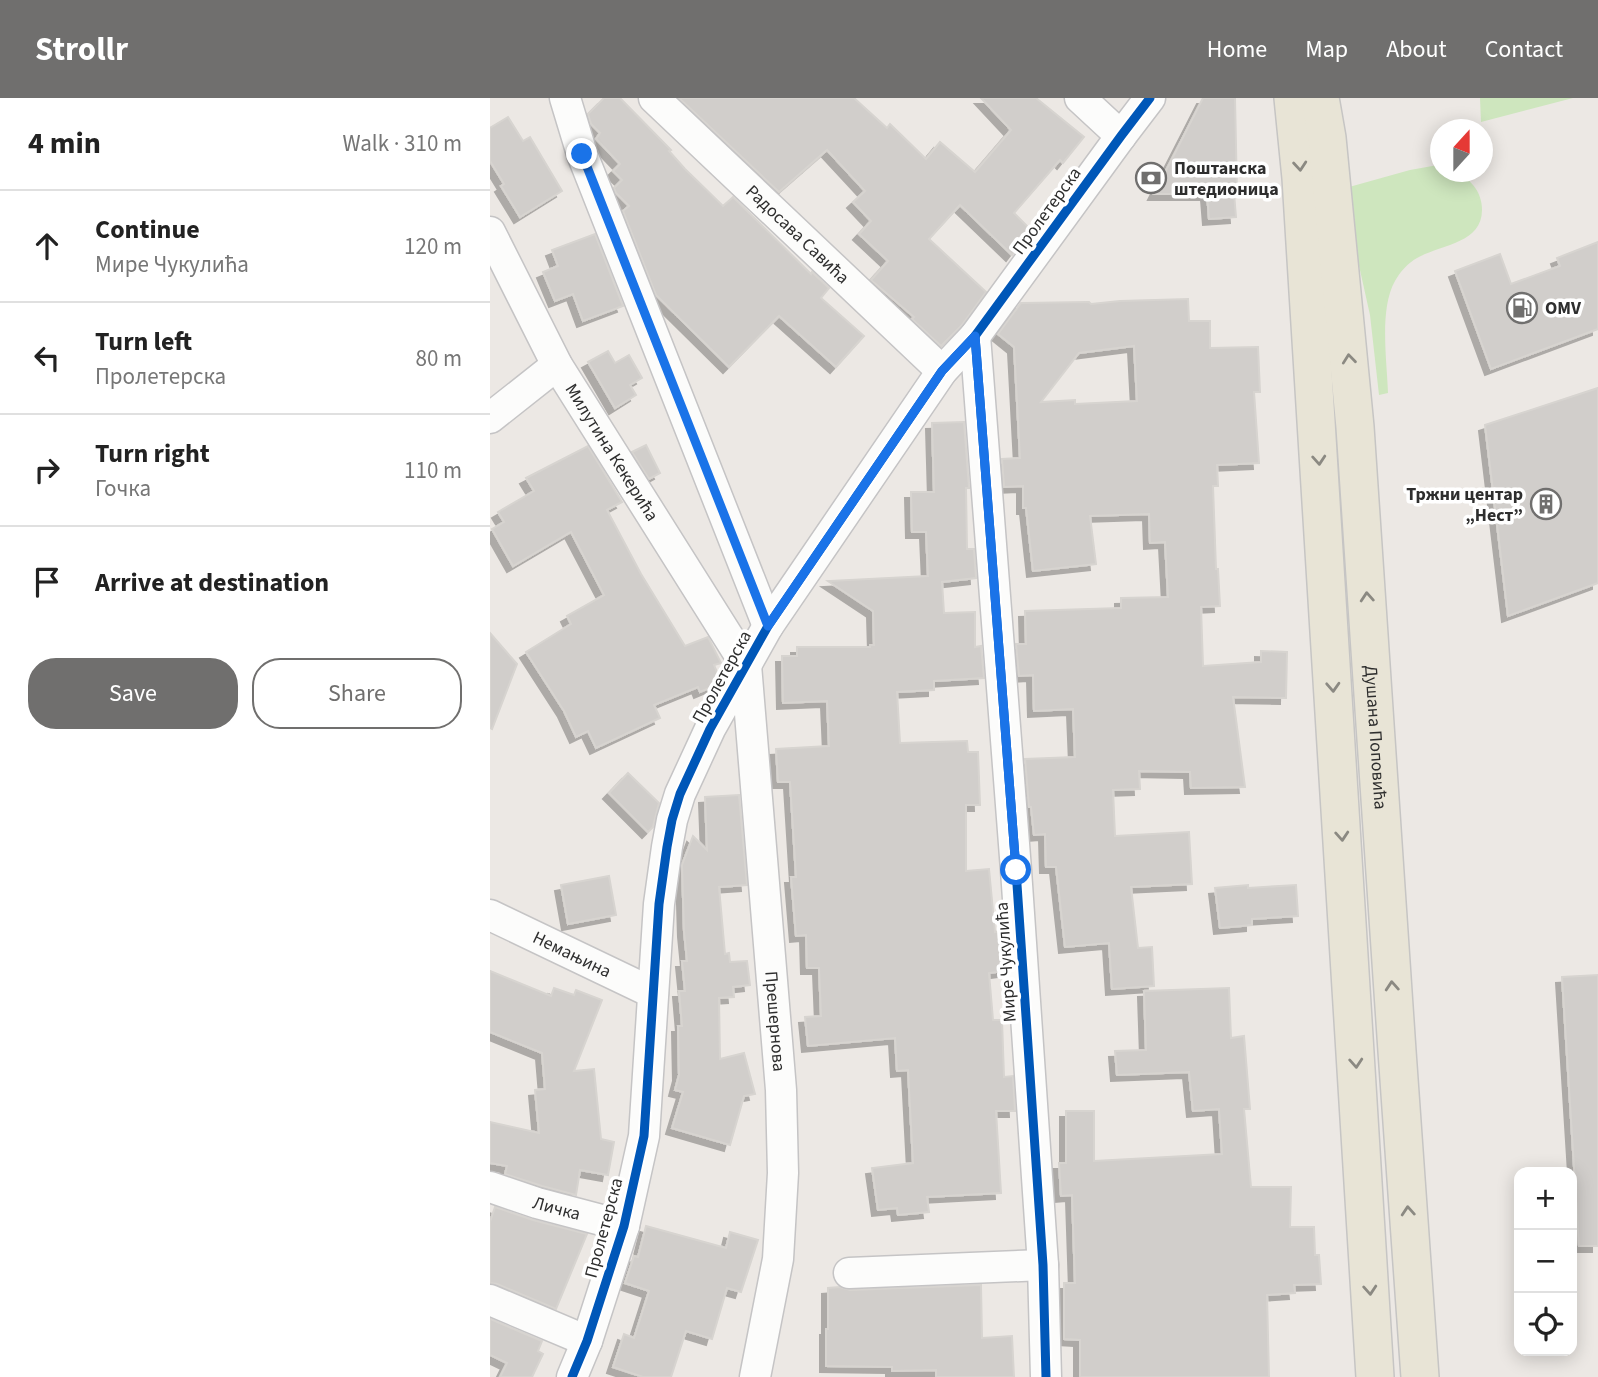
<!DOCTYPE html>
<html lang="en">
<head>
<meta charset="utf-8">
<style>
	body { margin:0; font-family:"Source Sans 3",sans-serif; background:#f2f2f2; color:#222 }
	.controls { position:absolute; right:21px; bottom:21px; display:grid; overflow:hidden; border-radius:14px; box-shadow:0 4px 18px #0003 }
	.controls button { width:63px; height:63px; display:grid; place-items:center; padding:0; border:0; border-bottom:2px solid #e0e0e0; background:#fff; color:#222; font:35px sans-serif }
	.compass { position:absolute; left:940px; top:21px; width:63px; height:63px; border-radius:50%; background:#fff; box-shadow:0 4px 18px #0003; rotate:21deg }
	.stop { position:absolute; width:21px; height:21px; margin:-16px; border:5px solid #1a73e8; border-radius:50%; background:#fff }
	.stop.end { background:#1a73e8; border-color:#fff; box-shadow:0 2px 7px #0008 }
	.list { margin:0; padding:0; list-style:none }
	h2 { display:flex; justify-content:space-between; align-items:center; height:91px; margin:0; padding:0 28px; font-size:30px }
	h2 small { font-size:23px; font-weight:400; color:#767676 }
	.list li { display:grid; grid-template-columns:46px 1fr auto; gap:21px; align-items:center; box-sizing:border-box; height:112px; padding:0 28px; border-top:2px solid #e0e0e0 }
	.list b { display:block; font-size:26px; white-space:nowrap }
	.list p { margin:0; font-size:23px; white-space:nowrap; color:#767676 }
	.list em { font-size:23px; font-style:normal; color:#767676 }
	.actions { display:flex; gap:14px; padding:21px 28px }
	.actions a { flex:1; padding:16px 0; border:2px solid #706f6e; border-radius:28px; text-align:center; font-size:24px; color:#706f6e }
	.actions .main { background:#706f6e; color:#fff }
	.icon { flex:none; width:38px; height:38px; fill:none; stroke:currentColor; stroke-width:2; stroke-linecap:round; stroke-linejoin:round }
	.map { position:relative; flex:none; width:1108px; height:1279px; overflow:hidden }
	header { display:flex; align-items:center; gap:42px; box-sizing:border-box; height:98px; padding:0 35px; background:#706f6e; color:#fff }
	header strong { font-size:33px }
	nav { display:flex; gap:38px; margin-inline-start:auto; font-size:24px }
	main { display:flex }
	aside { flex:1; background:#fff }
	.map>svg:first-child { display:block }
	.green { fill:#cee6be }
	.building { fill:#d1cecb; stroke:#d7d4d0; stroke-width:2; fill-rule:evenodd; filter:url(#shadow) }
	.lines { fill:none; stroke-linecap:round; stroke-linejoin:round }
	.minor-casing { stroke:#c5c4c5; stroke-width:33 }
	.major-casing { stroke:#c6c5c4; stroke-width:40 }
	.minor { stroke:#fcfcfb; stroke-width:30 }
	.major { stroke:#e8e4d6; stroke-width:37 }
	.cycleway-casing { stroke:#fff; stroke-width:13 }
	.cycleway { stroke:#0057b8; stroke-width:9 }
	.oneway { stroke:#8b8982 }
	.route { stroke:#1a73e8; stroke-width:9 }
	.labels { text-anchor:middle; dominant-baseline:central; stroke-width:7; stroke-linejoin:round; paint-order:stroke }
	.poi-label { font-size:18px; font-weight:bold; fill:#2e2e2e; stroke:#fff; text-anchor:start }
	.street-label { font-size:18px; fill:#2e2e2e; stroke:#fff }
</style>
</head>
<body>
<header>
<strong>Strollr</strong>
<nav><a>Home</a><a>Map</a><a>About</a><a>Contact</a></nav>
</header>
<main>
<aside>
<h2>4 min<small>Walk · 310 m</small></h2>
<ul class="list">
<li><svg class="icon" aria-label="ahead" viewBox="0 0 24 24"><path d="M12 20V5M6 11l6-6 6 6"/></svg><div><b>Continue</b><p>Мире Чукулића</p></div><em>120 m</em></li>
<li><svg class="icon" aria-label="left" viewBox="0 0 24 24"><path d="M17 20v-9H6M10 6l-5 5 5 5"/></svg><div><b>Turn left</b><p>Пролетерска</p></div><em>80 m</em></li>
<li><svg class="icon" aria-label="right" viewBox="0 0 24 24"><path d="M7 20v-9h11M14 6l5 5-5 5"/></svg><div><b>Turn right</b><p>Гочка</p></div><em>110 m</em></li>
<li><svg class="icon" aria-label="arrive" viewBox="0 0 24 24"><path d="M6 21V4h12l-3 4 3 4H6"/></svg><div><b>Arrive at destination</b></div></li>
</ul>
<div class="actions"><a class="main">Save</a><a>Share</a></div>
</aside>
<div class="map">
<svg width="1108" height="1279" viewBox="0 0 1108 1279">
	<defs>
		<filter id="shadow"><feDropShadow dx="-6" dy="6" stdDeviation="0" flood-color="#0004"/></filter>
	</defs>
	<rect width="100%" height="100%" fill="#ece8e4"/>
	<g class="green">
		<polygon points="990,0 1083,0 991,24"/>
		<path d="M948 67H950V74C967 74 972 74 983 87 989 94 992 103 992 112 992 146 949 147 927 160 918 165 910 174 905 183 889 211 897 263 898 295L889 297 880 217 852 91 920 72Z"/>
	</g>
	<g class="building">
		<polygon points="114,0 130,0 181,52 179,53 195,71 233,108 243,99 321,176 322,174 339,190 331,200 374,238 346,269 289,218 239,269 166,197 133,113 139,108 126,95 124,90 132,82 123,73 130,66 106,41 110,35 101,26 98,16"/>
		<polygon points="189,0 364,0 397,30 400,26 436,61 450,44 485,74 521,32 491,0 546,0 594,39 573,65 570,62 524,115 541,132 522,157 470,107 439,141 496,194 472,227 451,248 422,221 424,219 381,182 398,163 369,136 381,123 363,104 375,93 337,52 289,94"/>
		<polygon points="713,0 745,0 747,95 744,95 746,119 719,121 717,96 664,96"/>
		<polygon points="18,19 33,43 40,39 72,93 30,119 11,88 14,86 0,63 0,30"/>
		<polygon points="105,136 133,208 93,223 83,196 65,203 53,174 68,168 62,152"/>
		<polygon points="1108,144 1108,231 1001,271 965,173 1010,156 1021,186 1070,168 1067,160"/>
		<path d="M698 201 699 223H720V250L768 249 770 294H764L769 365 727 367 728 388H723L726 471H728L730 508 711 509 713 568 771 564V553L797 554 796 600 743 599 755 689 701 690 700 674 649 673 650 691 623 692 625 738 699 734 702 786 641 789 648 850 662 849 664 888 622 891 619 845 575 849 566 769H556L555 736 544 737 541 709H539L535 661 585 659 583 611 544 613 543 577 529 578 526 546H536L535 513 631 510V500L678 499 675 444 660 445 659 416 600 418 606 466 543 473 536 410H533V388L514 389 512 361 530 360 524 249 508 236 531 205 599 204 601 206 630 203ZM644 248 647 303 585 306V302L551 304 589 255Z"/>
		<polygon points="118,253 125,265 139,257 152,280 140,287 146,297 125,310 98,264"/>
		<polygon points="1108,290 1108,485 1018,518 995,327"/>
		<polygon points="474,324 479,390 476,390 477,451 484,451 486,480 452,484 454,515 485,514 485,549 491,548 494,580 444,583 444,592 407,594 410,645 477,643 478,654 488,654 490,707 476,707 476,773 499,771 505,834 512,833 515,873 499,875 503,922 512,922 514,979 523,978 525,1013 506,1013 511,1095 437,1099 439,1114 408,1117 407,1110 388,1112 382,1070 423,1065 418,972 407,973 405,940 318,948 315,919 331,918 329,870 317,870 316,837 306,838 301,779 306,779 300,684 288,684 286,651 339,648 337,603 293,605 292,558 307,558 307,549 380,549 380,547 384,547 383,513 338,483 438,478 436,434 422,434 421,394 444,394 442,325"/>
		<polygon points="156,347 170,375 159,381 142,354"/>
		<polygon points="98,348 132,404 117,412 151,476 195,548 218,539 231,565 224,567 229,579 224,588 210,594 208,589 164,607 170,620 106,650 98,633 86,639 74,613 36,554 81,526 77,518 114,497 81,434 23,468 2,431 14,424 8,414 44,393 36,380"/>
		<polygon points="0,535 27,566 2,631 0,630"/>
		<polygon points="138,675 169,705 163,729 158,734 119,695"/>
		<polygon points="249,697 257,787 229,789 235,856 239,855 240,864 257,863 260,887 243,889 244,899 229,900 230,961 254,955 265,996 254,998 240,1047 182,1030 193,994 185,992 189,977 188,928 192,928 189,893 195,893 192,863 197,863 194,833 192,767 203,738 217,752 215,699"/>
		<polygon points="119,778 126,817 78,826 71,787"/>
		<polygon points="758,787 758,790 806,787 808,818 762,821 762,827 730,830 725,790"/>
		<polygon points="0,873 61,898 64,890 84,897 86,892 112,902 84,973 104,971 111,1041 124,1044 118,1077 90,1072 86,1097 52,1088 15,1076 17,1068 0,1065 0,1024 49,1035 45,992 55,991 52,955 0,934"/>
		<polygon points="1108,877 1108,1148 1089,1148 1072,879"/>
		<polygon points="739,890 741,940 754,938 760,1011 754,1011 761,1089 801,1089 800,1129 824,1129 825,1157 829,1157 831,1186 804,1187 805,1195 777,1197 779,1279 590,1279 590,1242 574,1241 574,1185 585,1185 582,1097 571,1098 569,1065 576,1065 576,1013 604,1013 604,1063 732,1056 729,1011 703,1013 699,974 627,977 625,953 656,952 654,893"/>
		<polygon points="5,1109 43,1122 97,1136 66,1211 7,1186 0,1185 0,1124"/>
		<polygon points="156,1128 236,1150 240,1134 268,1142 251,1194 237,1190 222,1241 196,1233 181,1279 153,1279 123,1269 134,1236 144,1240 159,1193 135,1185 144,1158 148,1159"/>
		<polygon points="491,1187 492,1240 522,1238 524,1279 446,1279 446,1272 402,1273 402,1269 336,1268 336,1231 338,1231 338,1190 350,1189 360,1192"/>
		<polygon points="0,1221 52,1243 48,1253 53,1256 42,1279 10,1279 17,1265 0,1257"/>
	</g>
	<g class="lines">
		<g class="minor-casing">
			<g id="minor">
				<polyline points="75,0 92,56 278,528"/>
				<path id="s1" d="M164 0 452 273"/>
				<polyline points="590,0 631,38"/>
				<path id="s2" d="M0 134 67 267 256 567 291 992 293 1075 288 1161 265 1279"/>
				<polyline points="485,238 526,772 553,1167 556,1279"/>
				<polyline points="0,320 67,267"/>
				<path id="s3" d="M0 817 163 895"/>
				<path id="s4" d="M0 1089 47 1105 134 1128"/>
				<polyline points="359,1175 553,1167"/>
				<polyline points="0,1202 97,1243"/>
				<polyline points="82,1279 97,1243 134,1128 154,1038 169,806 177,749 182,722 190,696 220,631 278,528 452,273 485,238 631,38 660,0"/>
			</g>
		</g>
		<g class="major-casing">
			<g id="major">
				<polyline points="803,0 811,80 885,1279"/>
				<path id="s5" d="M830 0 837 40 865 329 907 953 930 1279"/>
			</g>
		</g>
		<use href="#minor" class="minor"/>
		<use href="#major" class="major"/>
		<g class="cycleway-casing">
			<g id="cycleway">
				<polyline points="485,238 526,772 553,1167 556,1279"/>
				<polyline points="82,1279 97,1243 134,1128 154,1038 169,806 177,749 182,722 190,696 220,631 278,528 452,273 485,238 631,38 660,0"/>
			</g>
		</g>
		<use href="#cycleway" class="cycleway"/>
	</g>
	<defs><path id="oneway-chevron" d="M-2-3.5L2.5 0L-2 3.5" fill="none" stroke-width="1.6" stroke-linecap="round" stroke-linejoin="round" transform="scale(1.75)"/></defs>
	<g class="oneway">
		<use href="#oneway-chevron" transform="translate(810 68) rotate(85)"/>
		<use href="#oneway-chevron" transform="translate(859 261) rotate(-96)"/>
		<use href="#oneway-chevron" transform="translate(829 362) rotate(86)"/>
		<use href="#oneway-chevron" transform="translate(877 499) rotate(-94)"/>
		<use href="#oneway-chevron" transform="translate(843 589) rotate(87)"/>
		<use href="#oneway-chevron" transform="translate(852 738) rotate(86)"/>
		<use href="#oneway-chevron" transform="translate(902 888) rotate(-94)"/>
		<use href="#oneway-chevron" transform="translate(866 965) rotate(86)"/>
		<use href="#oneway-chevron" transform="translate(918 1113) rotate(-94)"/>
		<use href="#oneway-chevron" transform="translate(880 1192) rotate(86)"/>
	</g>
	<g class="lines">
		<polyline class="route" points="92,56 278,528 452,273 485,238 526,772"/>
	</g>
	<defs>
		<g id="bank-ring" transform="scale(1.575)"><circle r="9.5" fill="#fff" stroke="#706f6e" stroke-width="1.5"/><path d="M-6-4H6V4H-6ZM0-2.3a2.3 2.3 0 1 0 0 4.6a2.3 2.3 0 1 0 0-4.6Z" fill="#706f6e"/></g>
		<g id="fuel-ring" transform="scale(1.575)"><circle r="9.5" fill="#fff" stroke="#706f6e" stroke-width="1.5"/><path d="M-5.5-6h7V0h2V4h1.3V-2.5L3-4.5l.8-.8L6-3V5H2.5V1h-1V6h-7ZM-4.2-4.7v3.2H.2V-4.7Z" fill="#706f6e"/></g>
		<g id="building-ring" transform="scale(1.575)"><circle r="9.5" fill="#fff" stroke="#706f6e" stroke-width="1.5"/><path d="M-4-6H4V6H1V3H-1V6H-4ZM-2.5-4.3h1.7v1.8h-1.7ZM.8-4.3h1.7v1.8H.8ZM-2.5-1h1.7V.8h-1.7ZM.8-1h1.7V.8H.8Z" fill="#706f6e"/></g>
	</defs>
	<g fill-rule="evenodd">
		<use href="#bank-ring" x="661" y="80"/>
		<use href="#fuel-ring" x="1032" y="210"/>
		<use href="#building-ring" x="1056" y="406"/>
	</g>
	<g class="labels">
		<g class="poi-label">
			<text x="684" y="70">Поштанска<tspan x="684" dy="21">штедионица</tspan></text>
			<text x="1055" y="210">OMV</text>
			<text x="1033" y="396" text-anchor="end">Тржни центар<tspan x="1033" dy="21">„Нест”</tspan></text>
		</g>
		<g class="street-label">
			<text transform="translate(557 113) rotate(-54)">Пролетерска</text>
			<text stroke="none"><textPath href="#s1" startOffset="198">Радосава Савића</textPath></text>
			<text stroke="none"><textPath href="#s2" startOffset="252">Милутина Кекерића</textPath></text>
			<text transform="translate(232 579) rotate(-61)">Пролетерска</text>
			<text stroke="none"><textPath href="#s5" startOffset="642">Душана Поповића</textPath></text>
			<text stroke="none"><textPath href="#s3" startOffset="91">Немањина</textPath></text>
			<text transform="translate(516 864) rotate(-94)">Мире Чукулића</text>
			<text stroke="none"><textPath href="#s2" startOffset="861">Прешернова</textPath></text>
			<text stroke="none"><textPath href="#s4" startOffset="70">Личка</textPath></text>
			<text transform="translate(114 1130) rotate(-75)">Пролетерска</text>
		</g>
	</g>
</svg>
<div class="controls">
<button>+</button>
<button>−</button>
<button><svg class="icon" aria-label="locate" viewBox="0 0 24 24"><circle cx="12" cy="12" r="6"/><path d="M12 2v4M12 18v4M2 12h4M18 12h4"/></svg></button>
</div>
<svg class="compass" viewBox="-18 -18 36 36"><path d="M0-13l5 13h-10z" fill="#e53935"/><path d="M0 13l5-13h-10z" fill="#767676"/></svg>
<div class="stop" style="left:526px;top:772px"></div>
<div class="stop end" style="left:92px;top:56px"></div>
</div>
</main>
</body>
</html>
